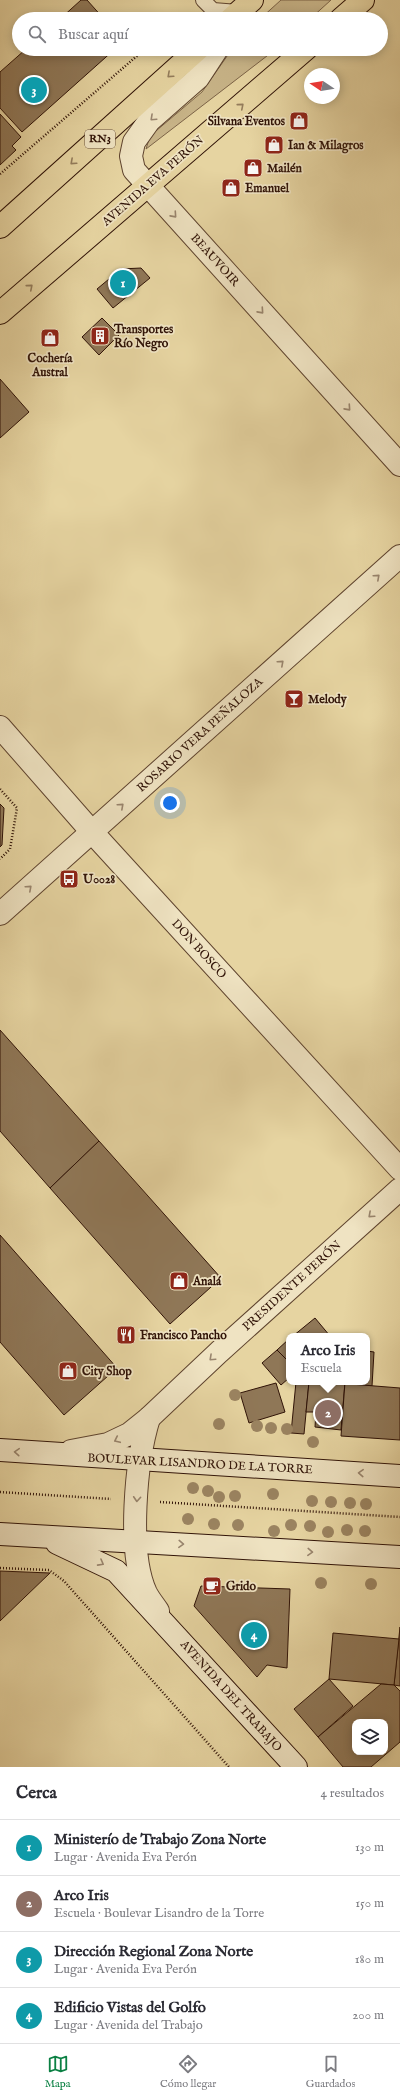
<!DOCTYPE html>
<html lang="es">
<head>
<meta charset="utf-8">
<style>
	body { margin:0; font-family:"IM FELL English",serif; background:#f2f2f3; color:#2b2b33 }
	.controls { position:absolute; right:12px; bottom:12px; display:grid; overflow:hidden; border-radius:8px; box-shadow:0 2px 10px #0003 }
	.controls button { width:36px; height:36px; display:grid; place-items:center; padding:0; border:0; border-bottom:1px solid #e1e1e2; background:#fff; color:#2b2b33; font:20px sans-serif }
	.compass { position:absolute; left:304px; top:68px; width:36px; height:36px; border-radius:50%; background:#fff; box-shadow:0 2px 10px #0003; rotate:282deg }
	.you { position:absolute; left:170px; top:803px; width:14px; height:14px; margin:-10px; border:3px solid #fff; border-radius:50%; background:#1a73e8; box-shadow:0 0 0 6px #1a73e833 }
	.badge { display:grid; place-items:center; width:26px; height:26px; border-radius:50%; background:#0b8043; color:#fff; font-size:13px; font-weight:700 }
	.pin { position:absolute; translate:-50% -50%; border:2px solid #fff; box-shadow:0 1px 4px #0006 }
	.popup { position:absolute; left:286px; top:1333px; width:84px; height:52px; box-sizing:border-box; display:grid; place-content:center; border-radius:8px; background:#fff; filter:drop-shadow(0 1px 3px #0005); font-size:13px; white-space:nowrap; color:#7c7c81 }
	.popup b { font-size:15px; color:#2b2b33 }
	.popup::after { content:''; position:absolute; left:50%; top:100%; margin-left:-8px; border:8px solid transparent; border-top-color:#fff }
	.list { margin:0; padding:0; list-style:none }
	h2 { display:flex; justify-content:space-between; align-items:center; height:52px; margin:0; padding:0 16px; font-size:17px }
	h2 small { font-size:13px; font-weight:400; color:#7c7c81 }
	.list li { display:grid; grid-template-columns:26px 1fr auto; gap:12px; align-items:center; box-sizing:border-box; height:56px; padding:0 16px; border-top:1px solid #e1e1e2 }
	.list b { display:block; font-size:15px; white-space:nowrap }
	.list p { margin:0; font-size:13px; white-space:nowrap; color:#7c7c81 }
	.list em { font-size:13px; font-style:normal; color:#7c7c81 }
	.icon { flex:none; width:22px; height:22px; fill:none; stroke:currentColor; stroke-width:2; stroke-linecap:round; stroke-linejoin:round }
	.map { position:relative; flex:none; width:400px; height:1767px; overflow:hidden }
	.search { position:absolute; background:#fff; box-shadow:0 2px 10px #0003; left:12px; right:12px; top:12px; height:44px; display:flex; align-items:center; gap:10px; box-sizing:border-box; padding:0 14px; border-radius:22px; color:#7c7c81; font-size:15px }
	.sheet { height:276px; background:#fff }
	nav { display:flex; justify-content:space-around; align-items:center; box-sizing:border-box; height:56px; border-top:1px solid #e1e1e2; background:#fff; font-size:11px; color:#7c7c81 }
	nav a { display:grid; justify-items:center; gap:2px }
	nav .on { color:#0b8043 }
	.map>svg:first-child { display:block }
	.green { fill:#c7b387; stroke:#7c6347 }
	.building { fill:#8f7757; stroke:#301307; fill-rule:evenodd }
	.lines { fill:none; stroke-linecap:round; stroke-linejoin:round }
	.lane-casing { stroke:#5e432e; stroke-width:16 }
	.street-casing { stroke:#5e432e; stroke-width:24 }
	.secondary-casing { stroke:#301307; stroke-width:24 }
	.highway-casing { stroke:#301307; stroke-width:24 }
	.path { stroke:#301307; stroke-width:2.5; stroke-dasharray:1 2; stroke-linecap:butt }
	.lane { stroke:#efe3c2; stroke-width:14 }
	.street { stroke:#efe3c2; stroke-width:22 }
	.secondary { stroke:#efe3c2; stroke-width:22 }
	.highway { stroke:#e6d4a1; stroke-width:22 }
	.tree { fill:#9b8461 }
	.oneway { stroke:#947d5c }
	.oneway2 { stroke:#99856e }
	.labels { text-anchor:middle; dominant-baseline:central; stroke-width:3.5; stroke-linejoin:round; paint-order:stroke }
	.shield { fill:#efe3c2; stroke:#69513f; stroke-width:1 }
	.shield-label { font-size:11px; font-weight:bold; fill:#301307 }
	.poi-label { font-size:12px; font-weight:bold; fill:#301307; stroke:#efe3c2; text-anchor:start }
	.street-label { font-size:12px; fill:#301307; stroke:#efe3c2 }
</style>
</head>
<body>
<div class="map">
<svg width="400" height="1767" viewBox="0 0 400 1767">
	<rect width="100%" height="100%" fill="#e6d4a1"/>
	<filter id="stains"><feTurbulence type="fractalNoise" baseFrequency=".005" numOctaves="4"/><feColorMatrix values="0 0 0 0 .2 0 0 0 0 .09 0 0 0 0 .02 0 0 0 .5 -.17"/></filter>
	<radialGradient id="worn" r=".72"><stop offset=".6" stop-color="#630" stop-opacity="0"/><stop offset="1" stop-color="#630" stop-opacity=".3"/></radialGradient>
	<g class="green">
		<polygon points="281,0 331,0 310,19 260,19"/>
		<polygon points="232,49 276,49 146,149 150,136 202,92"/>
	</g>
	<g class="building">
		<polygon points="81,0 87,0 104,19 60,19"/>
		<polygon points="26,49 115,49 22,132 0,108 0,72"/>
		<polygon points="0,114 21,137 12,146 16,150 0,165"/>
		<polygon points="141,268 150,278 113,308 97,289 121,269"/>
		<polygon points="102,318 119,335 99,355 82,337"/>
		<polygon points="0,379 29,412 0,438"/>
		<polygon points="0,804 4,808 2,845 0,847"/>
		<polygon points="0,1030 99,1141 50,1188 0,1131"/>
		<polygon points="99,1141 221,1278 170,1324 50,1188"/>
		<polygon points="0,1235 117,1368 64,1415 0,1342"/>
		<polygon points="315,1318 330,1336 293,1336"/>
		<polygon points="289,1339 289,1362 277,1350"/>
		<polygon points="277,1350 289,1362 289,1378 281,1385 262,1363"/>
		<polygon points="367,1351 374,1352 372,1386 350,1384 350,1382 367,1382"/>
		<polygon points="296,1382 309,1382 304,1434 291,1433"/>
		<polygon points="309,1382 345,1382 341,1430 315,1427 316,1412 306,1412"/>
		<polygon points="345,1382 350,1382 350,1384 400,1388 400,1440 341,1436"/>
		<polygon points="276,1383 285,1412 249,1423 240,1393"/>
		<polygon points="0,1571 50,1573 0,1621"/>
		<polygon points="201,1586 290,1589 287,1668 267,1665 257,1677 194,1606"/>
		<polygon points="400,1627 400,1686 394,1685"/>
		<polygon points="333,1633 399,1639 394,1685 329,1679"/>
		<polygon points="329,1679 353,1706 318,1737 294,1709"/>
		<path d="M381 1684 394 1685 400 1691V1742L371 1767H343L318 1737ZM355 1722H385V1752H355Z"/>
	</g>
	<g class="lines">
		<g class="lane-casing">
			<polyline id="lane" points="203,0 213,10 238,12"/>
		</g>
		<g class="street-casing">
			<g id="street">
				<polyline points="217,49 198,78 149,121 134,142 131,156 134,170 400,465"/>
				<polyline points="0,727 92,832 400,1169"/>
				<polyline points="0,914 400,556"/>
				<path d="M149 1418C136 1460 127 1552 146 1593 149 1599 154 1605 158 1611"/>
				<polyline points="71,1451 108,1444 129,1434 149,1418 219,1352 400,1189"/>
			</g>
		</g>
		<g class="secondary-casing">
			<g id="secondary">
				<polyline points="0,1450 400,1476"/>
				<polyline points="0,1534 400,1557"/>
				<polyline points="57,1543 116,1571 296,1767"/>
			</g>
		</g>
		<g class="highway-casing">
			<g id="highway">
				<polyline points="231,19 252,0"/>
				<polyline points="341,19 363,0"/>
				<polyline points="0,227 198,49"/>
				<polyline points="0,313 306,49"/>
			</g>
		</g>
		<g class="path">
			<polyline points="180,19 187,13"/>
			<polyline points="0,174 145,49"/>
			<polyline points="0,789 17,808 10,849 0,859"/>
			<polyline points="0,1492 111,1499"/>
			<polyline points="160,1502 400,1517"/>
			<polyline points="0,1568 49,1570 64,1581 229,1767"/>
		</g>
		<use href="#lane" class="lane"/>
		<use href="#street" class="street"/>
		<use href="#secondary" class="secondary"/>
		<use href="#highway" class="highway"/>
	</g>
	<g class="tree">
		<circle cx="235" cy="1395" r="6"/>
		<circle cx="219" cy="1424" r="6"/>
		<circle cx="257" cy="1426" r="6"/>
		<circle cx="271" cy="1428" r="6"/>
		<circle cx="287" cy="1429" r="6"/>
		<circle cx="313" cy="1442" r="6"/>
		<circle cx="193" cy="1488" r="6"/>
		<circle cx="208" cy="1491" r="6"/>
		<circle cx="273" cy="1494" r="6"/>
		<circle cx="235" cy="1496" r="6"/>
		<circle cx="219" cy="1497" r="6"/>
		<circle cx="312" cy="1501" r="6"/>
		<circle cx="331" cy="1502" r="6"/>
		<circle cx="350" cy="1503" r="6"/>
		<circle cx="366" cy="1504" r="6"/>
		<circle cx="188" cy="1519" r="6"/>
		<circle cx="214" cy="1524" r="6"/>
		<circle cx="238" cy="1525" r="6"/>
		<circle cx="291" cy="1525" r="6"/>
		<circle cx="310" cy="1526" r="6"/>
		<circle cx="347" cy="1530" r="6"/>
		<circle cx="274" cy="1531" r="6"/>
		<circle cx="365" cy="1531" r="6"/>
		<circle cx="328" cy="1532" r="6"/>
		<circle cx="321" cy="1583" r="6"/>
		<circle cx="371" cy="1584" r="6"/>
	</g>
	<defs><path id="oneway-chevron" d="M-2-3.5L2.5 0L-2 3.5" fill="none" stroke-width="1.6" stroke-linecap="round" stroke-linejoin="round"/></defs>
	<g class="oneway">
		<use href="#oneway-chevron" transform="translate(170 75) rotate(138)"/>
		<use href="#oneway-chevron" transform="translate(241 106) rotate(-41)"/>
		<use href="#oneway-chevron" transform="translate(73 162) rotate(138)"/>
		<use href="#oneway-chevron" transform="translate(30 287) rotate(-41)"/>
	</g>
	<g class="oneway2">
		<use href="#oneway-chevron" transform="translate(153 118) rotate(137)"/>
		<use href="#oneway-chevron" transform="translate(174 215) rotate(48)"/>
		<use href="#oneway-chevron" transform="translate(261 311) rotate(48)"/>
		<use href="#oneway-chevron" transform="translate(348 408) rotate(48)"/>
		<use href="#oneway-chevron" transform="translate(377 577) rotate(-42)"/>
		<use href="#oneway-chevron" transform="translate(281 663) rotate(-42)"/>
		<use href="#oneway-chevron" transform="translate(121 806) rotate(-42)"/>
		<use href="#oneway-chevron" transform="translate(29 888) rotate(-42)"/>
		<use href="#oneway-chevron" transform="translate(371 1215) rotate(138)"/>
		<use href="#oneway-chevron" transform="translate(212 1358) rotate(137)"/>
		<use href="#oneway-chevron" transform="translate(117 1440) rotate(155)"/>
		<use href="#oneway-chevron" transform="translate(17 1452) rotate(-176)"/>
		<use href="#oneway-chevron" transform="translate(361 1473) rotate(-177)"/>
		<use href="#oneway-chevron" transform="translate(137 1499) rotate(94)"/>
		<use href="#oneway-chevron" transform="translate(181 1544) rotate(3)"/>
		<use href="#oneway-chevron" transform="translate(310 1552) rotate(3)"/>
		<use href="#oneway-chevron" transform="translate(101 1563) rotate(29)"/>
	</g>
	<defs>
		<g id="shop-square" transform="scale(1)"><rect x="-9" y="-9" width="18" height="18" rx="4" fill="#8f2418" stroke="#efe3c2"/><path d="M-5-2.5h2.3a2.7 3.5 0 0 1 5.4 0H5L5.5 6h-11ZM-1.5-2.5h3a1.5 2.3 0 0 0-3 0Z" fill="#fff"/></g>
		<g id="building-square" transform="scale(1)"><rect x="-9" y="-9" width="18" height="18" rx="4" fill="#8f2418" stroke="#efe3c2"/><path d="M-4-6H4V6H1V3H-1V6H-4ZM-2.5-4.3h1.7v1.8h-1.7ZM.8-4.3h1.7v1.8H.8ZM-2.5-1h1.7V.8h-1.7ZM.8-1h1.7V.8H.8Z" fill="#fff"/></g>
		<g id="bar-square" transform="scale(1)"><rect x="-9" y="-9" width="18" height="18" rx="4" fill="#8f2418" stroke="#efe3c2"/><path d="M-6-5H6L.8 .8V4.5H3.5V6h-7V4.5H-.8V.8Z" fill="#fff"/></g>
		<g id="bus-square" transform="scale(1)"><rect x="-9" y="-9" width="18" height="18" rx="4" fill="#8f2418" stroke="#efe3c2"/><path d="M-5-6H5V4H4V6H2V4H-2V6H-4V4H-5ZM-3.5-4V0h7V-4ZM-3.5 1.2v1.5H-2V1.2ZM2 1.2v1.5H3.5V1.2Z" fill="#fff"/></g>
		<g id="restaurant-square" transform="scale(1)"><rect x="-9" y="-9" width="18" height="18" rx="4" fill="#8f2418" stroke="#efe3c2"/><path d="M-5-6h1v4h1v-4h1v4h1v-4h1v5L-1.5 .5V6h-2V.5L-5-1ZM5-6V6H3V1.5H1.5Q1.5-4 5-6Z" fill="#fff"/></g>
		<g id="cafe-square" transform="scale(1)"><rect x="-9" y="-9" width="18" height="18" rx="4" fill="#8f2418" stroke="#efe3c2"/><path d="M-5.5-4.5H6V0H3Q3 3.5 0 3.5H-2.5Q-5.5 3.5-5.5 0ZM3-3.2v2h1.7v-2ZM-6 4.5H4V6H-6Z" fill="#fff"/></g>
	</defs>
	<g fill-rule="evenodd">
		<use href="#shop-square" x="299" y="121"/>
		<use href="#shop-square" x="274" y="145"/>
		<use href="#shop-square" x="253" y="168"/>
		<use href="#shop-square" x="231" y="188"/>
		<use href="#building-square" x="100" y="336"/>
		<use href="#shop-square" x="50" y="338"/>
		<use href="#bar-square" x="294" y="699"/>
		<use href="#bus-square" x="69" y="879"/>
		<use href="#shop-square" x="179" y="1281"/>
		<use href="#restaurant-square" x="126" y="1335"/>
		<use href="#shop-square" x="68" y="1371"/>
		<use href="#cafe-square" x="212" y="1586"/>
	</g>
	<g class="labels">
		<rect class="shield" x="85" y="130" width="30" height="18" rx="3"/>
		<g class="shield-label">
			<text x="100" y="139">RN3</text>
		</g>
		<g class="poi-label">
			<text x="285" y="121" text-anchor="end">Silvana Eventos</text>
			<text x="288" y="145">Ian &amp; Milagros</text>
			<text x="267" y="168">Mailén</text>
			<text x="245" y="188">Emanuel</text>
			<text x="114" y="329">Transportes<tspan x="114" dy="14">Río Negro</tspan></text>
			<text x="50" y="358" text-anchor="middle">Cochería<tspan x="50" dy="14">Austral</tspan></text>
			<text x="308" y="699">Melody</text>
			<text x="83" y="879">U0028</text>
			<text x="193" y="1281">Analá</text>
			<text x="140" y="1335">Francisco Pancho</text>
			<text x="82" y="1371">City Shop</text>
			<text x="226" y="1586">Grido</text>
		</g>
		<g class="street-label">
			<text transform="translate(153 181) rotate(-41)">AVENIDA EVA PERÓN</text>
			<text transform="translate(215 260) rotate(48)">BEAUVOIR</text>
			<text transform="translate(200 735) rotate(-42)">ROSARIO VERA PEÑALOZA</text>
			<text transform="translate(199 949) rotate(48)">DON BOSCO</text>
			<text transform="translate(292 1286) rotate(-42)">PRESIDENTE PERÓN</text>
			<text transform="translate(200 1464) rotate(3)">BOULEVAR LISANDRO DE LA TORRE</text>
			<text transform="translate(231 1696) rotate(48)">AVENIDA DEL TRABAJO</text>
		</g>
	</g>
	<rect width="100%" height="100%" filter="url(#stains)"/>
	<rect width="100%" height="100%" fill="url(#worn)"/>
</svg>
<div class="controls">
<button><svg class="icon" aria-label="layers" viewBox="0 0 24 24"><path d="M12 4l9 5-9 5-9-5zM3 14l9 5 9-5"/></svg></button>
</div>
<svg class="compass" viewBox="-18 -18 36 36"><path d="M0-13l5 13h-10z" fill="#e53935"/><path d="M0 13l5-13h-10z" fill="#7c7c81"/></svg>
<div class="you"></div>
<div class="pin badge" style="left:123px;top:283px;background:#0f9aa8">1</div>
<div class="pin badge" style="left:328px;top:1413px;background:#8d6e63">2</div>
<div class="popup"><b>Arco Iris</b>Escuela</div>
<div class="pin badge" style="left:34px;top:90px;background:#0f9aa8">3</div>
<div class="pin badge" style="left:254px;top:1635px;background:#0f9aa8">4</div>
<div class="search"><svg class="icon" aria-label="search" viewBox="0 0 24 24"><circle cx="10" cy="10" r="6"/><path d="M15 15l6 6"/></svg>Buscar aquí</div>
</div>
<section class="sheet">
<h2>Cerca<small>4 resultados</small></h2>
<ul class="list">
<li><span class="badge" style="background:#0f9aa8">1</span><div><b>Ministerío de Trabajo Zona Norte</b><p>Lugar · Avenida Eva Perón</p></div><em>130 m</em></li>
<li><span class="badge" style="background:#8d6e63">2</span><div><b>Arco Iris</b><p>Escuela · Boulevar Lisandro de la Torre</p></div><em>150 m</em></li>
<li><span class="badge" style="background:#0f9aa8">3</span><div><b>Dirección Regional Zona Norte</b><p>Lugar · Avenida Eva Perón</p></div><em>180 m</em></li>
<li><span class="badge" style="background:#0f9aa8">4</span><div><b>Edificio Vistas del Golfo</b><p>Lugar · Avenida del Trabajo</p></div><em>200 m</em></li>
</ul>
</section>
<nav>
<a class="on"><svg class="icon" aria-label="map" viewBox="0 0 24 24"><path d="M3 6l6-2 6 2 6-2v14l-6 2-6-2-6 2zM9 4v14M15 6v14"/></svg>Mapa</a>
<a><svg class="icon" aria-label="directions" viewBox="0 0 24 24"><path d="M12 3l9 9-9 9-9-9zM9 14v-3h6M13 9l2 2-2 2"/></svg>Cómo llegar</a>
<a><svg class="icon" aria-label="saved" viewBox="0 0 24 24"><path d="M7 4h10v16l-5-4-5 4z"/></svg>Guardados</a>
</nav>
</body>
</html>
